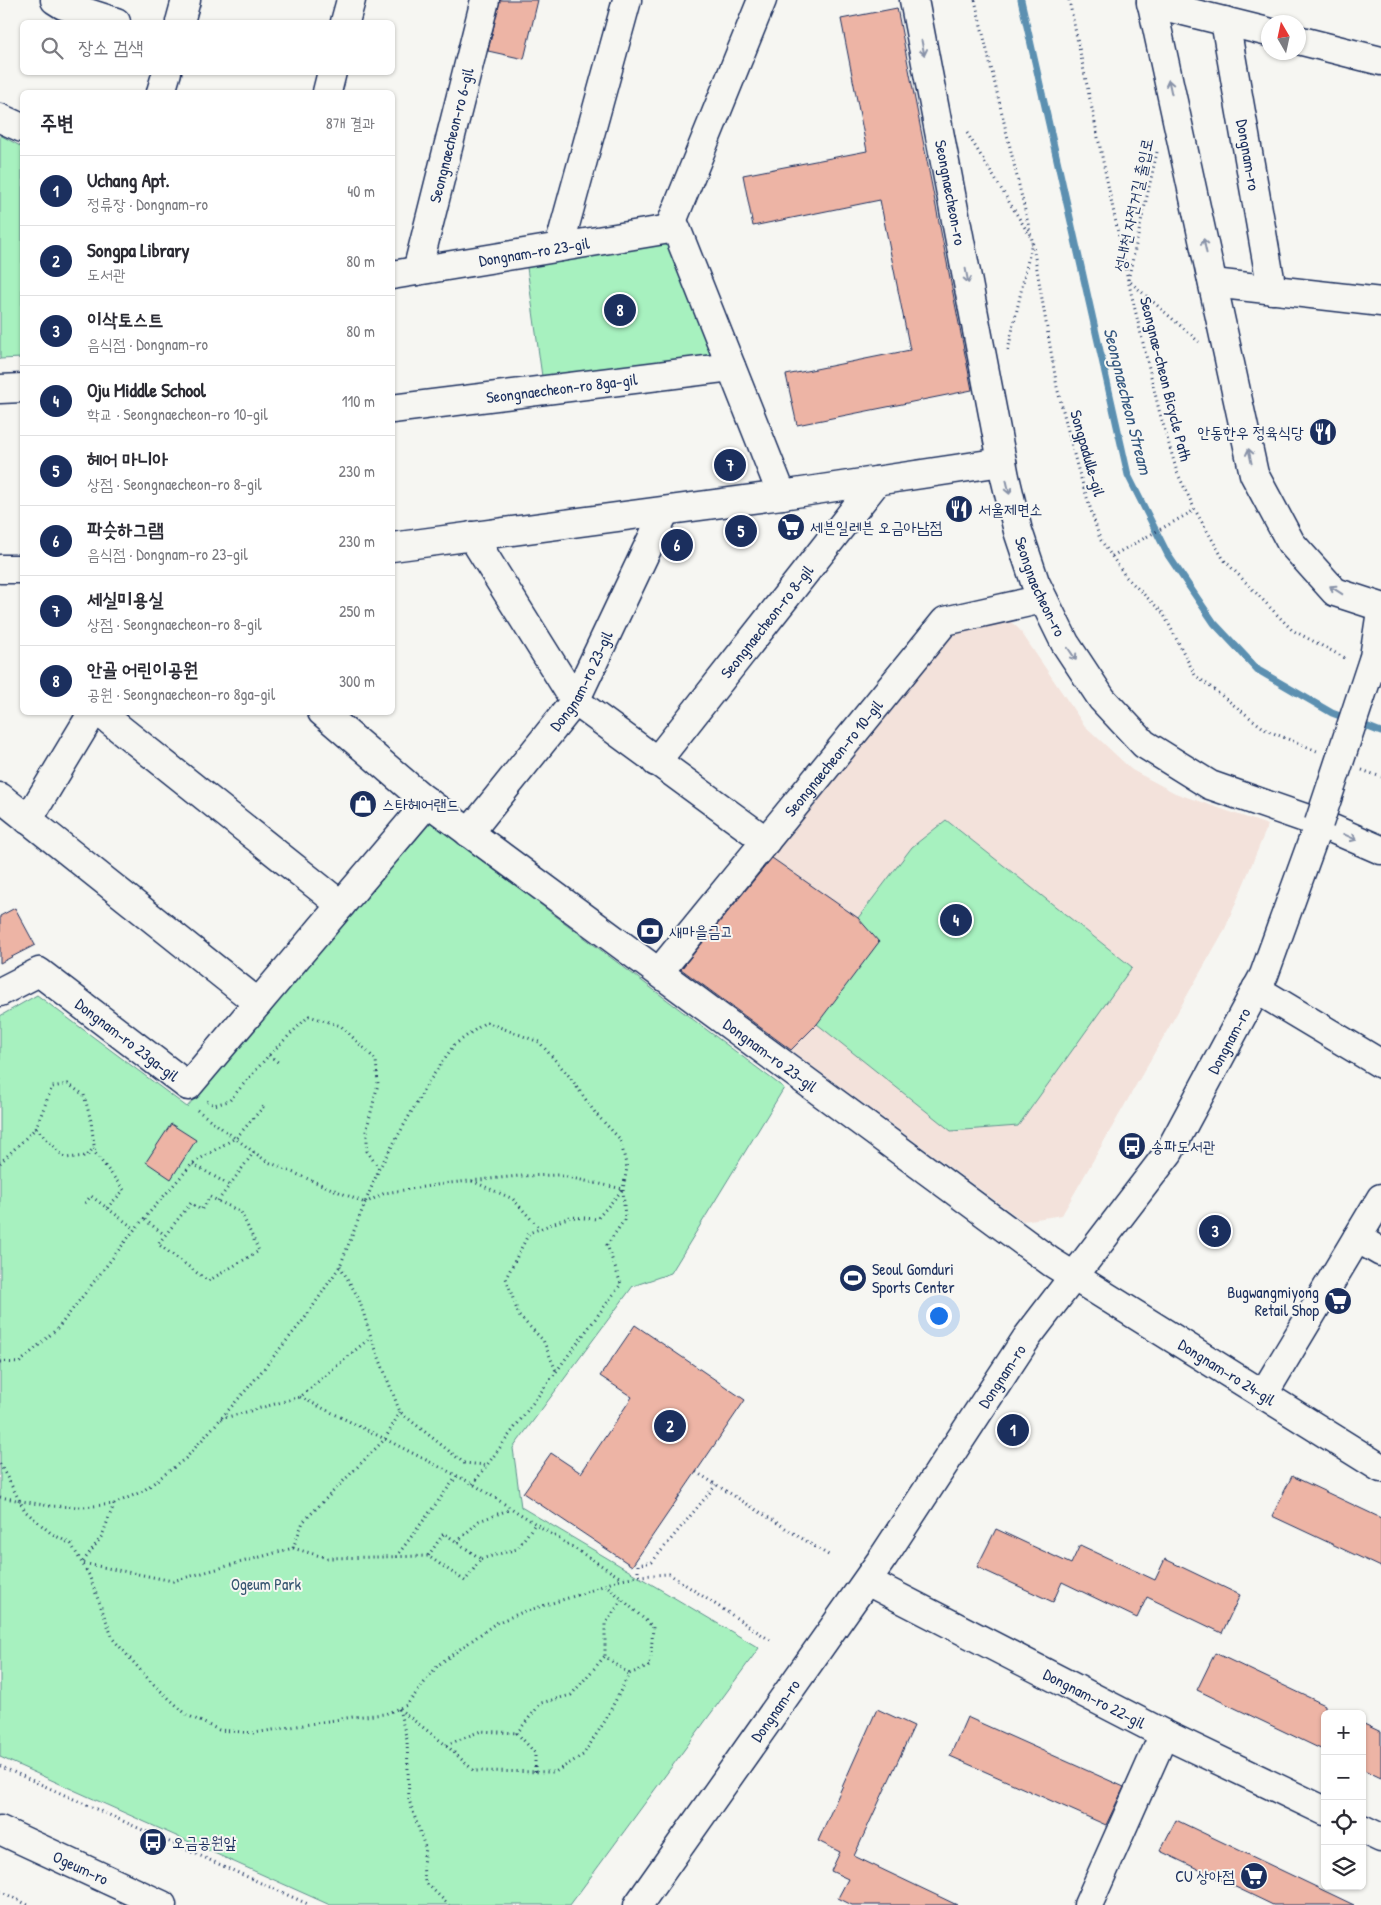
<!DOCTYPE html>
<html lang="ko">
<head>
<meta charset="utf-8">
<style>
	body { margin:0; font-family:"Patrick Hand","Poor Story",sans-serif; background:#f7f7f7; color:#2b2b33 }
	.controls { position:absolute; right:15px; bottom:15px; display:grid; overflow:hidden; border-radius:8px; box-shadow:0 1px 4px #0004 }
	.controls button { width:45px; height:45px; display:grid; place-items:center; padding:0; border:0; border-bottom:1px solid #e1e1e2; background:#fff; color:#2b2b33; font:25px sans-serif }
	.compass { position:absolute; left:1261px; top:15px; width:45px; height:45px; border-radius:50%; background:#fff; box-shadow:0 1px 4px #0004; rotate:351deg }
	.you { position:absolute; left:938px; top:1315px; width:18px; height:18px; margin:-12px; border:4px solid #fff; border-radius:50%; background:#1a73e8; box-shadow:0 0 0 8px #1a73e833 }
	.badge { display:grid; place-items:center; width:32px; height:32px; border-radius:50%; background:#1b2f5e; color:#fff; font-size:16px; font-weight:700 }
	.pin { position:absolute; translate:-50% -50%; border:2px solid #fff; box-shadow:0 1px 5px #0006 }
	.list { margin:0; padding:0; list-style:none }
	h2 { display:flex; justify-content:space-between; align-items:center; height:65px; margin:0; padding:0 20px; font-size:21px }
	h2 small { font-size:16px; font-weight:400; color:#7c7c81 }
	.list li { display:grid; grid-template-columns:32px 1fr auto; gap:15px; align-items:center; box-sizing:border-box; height:70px; padding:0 20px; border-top:1px solid #e1e1e2 }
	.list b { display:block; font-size:19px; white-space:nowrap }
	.list p { margin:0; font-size:16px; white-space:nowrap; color:#7c7c81 }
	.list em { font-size:16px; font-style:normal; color:#7c7c81 }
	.icon { flex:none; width:28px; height:28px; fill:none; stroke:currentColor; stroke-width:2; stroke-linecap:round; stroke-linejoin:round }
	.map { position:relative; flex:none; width:1381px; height:1905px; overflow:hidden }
	.search { position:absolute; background:#fff; box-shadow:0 1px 4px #0004; left:20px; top:20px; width:375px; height:55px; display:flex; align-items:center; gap:12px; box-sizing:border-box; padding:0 18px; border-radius:8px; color:#7c7c81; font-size:19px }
	.panel { position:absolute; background:#fff; box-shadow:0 1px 4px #0004; left:20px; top:90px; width:375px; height:625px; border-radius:8px }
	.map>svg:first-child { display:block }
	.built { fill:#f3e2db }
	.green { fill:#a7f1bf; stroke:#61908e }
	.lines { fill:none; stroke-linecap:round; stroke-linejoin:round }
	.stream { stroke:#5c90b1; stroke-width:7 }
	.building { fill:#edb4a5; stroke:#1b2f5e }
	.minor-casing { stroke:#1b2f5e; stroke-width:31 }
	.major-casing { stroke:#1b2f5e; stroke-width:31 }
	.path { stroke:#1b2f5e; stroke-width:3; stroke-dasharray:1 4; stroke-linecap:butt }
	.minor { stroke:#f6f6f2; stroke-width:28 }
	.major { stroke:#f6f6f2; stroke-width:28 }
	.major-bridge-casing { stroke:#1b2f5e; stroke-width:31; stroke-linecap:butt }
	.major-bridge { stroke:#f6f6f2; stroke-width:28 }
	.oneway { stroke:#8892a8 }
	.labels { text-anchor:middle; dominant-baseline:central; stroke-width:4; stroke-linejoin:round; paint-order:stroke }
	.street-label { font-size:16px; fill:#1b2f5e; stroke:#f6f6f2 }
	.poi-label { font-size:16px; fill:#1b2f5e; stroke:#f6f6f2; text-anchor:start }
	.park-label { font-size:16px; fill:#375671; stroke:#f6f6f2 }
	.water-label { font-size:18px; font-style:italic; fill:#365880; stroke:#f6f6f2 }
</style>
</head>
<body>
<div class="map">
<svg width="1381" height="1905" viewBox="0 0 1381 1905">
	<rect width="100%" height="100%" fill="#f6f6f2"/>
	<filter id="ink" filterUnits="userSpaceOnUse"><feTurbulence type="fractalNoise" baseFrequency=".02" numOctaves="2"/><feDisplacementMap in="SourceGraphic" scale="10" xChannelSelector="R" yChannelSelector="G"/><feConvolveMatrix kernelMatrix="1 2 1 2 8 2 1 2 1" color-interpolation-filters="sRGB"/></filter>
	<g filter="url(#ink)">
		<polygon class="built" points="1010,621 1019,629 1084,725 1132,770 1175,793 1268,825 1225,929 1062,1215 1023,1221 680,969 954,632"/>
		<g class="green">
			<polygon points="0,135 22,147 22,358 0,359"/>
			<polygon points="669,229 731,367 544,391 525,253"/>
			<polygon points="946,820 1132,967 1018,1126 951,1131 817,1024 858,918 912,847"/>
			<polygon points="431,822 784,1088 671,1273 633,1286 513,1448 521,1507 759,1648 570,1905 330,1905 0,1757 0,1016 37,995 187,1107"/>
		</g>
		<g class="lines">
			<g class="stream">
				<polyline points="1021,0 1128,475 1168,555 1214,623 1258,670 1332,713 1348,719"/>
				<polyline points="1358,723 1381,732"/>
			</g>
		</g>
		<g class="building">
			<polygon points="500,0 538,0 524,59 488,51"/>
			<polygon points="897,8 972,390 797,425 786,375 910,350 880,200 753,226 743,175 867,151 841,19"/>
			<polygon points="772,858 858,918 879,942 817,1024 791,1050 681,969"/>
			<polygon points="15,908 35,945 0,963 0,916"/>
			<polygon points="171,1124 196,1140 171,1179 146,1162"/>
			<polygon points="635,1325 745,1400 632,1566 523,1493 551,1453 581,1473 632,1397 600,1376"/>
			<polygon points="1292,1476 1381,1518 1381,1567 1272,1516"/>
			<polygon points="996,1529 1071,1564 1080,1545 1155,1580 1165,1559 1240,1595 1222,1633 1147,1597 1137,1618 1062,1582 1053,1602 977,1567"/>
			<polygon points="1215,1653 1325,1705 1325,1751 1197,1690"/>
			<polygon points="877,1709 914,1726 854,1856 957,1905 852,1905 838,1898 848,1879 831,1871 840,1852 818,1841"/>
			<polygon points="967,1717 1124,1787 1106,1825 950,1756"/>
			<polygon points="1362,1723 1381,1732 1381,1778 1362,1769"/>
			<polygon points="1176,1820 1354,1905 1273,1905 1160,1851"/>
		</g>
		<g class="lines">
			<g class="minor-casing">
				<g id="minor">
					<polyline points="55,0 63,5 116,22"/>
					<path id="s1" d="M914 0 1005 477 1018 531 1035 582 1065 643 1102 699 1144 744 1210 785 1319 823 1381 850"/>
					<polyline points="1151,0 1254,474 1291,543 1335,592 1381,607"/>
					<polyline points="1151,3 1268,32"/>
					<path id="s2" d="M1225 21 1272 290"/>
					<polyline points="180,22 186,0"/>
					<polyline points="345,22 351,0"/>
					<polyline points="1298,40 1381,61"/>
					<polyline points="161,92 167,72"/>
					<polyline points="327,92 332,72"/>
					<polyline points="0,118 22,128"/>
					<polyline points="669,229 762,0"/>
					<polyline points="559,247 627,0"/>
					<path id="s3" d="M417 271 485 0"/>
					<path id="s4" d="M392 275 676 228 782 495"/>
					<polyline points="1213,283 1381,302"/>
					<polyline points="0,389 22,388"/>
					<path id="s5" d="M392 409 731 367"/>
					<polyline points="472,536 575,701 766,841"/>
					<polyline points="392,547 782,495 1002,462"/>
					<polyline points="0,569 22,569"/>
					<polyline points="99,712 341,905"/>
					<path id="s6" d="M322 712 421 797 1051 1262 1381 1468"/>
					<path id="s7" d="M656 762 877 481"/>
					<polyline points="0,797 258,1003"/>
					<polyline points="28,820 93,712"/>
					<path id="s8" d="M469 833 575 701 665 511"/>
					<path id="s9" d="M659 972 945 621 1043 599"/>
					<polyline points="1256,989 1381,1064"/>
					<path id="s10" d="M0 992 39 972 188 1086 428 802"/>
					<polyline points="1357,1238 1381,1252"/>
					<polyline points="1263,1395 1381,1198"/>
					<path id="s11" d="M867 1581 1164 1734 1325 1811"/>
					<polyline points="1362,1829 1381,1838"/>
					<polyline points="1088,1905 1164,1734"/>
				</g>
			</g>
			<g class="major-casing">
				<g id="major">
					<polyline points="1374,657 1381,611"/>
					<path id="s12" d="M0 1830 162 1905"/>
					<path id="s13" d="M638 1905 884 1556 1028 1336 1169 1152 1264 975 1319 823"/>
				</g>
			</g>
			<g class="path">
				<polyline points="975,0 1032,240 1057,387 1077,466 1100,539 1126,577 1163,613 1195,675 1266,730 1317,751"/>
				<polyline points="1069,0 1128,280 1159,410 1177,472 1195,510 1224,560 1292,630 1347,659"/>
				<polyline points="967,133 1030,236"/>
				<polyline points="1157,152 1128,280 1199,342"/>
				<polyline points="1008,350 1032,242"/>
				<polyline points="1112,556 1195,510"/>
				<polyline points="1362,770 1381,777"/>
				<polyline points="269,1055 279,1063"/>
				<polyline points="207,1101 214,1105 229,1101 269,1055 309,1016 341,1026 376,1060 378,1084 367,1128 367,1151 379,1169"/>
				<polyline points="197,1110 266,1161 365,1203 379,1169 428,1083 454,1045 486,1022 539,1042 569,1076 596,1114 620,1139 627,1168 623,1189 625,1219 607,1245 621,1284 473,1484"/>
				<polyline points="36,1128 65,1158 87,1156 94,1147"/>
				<polyline points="0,1163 36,1128 52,1087 68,1084 84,1095 91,1121 95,1153 124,1190 107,1208"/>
				<polyline points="193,1164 229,1185"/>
				<polyline points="472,1181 513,1199 539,1228"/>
				<polygon points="210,1197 241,1212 259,1251 208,1281 158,1244 191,1203 201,1210"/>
				<polyline points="218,1201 254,1152"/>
				<polyline points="85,1203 91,1196 135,1229"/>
				<polyline points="145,1220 165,1235"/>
				<polyline points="340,1266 359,1299 371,1337 400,1412 464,1463 486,1465"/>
				<polyline points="0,1362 19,1363 58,1328 135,1229 193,1163 237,1137 265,1105"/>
				<polyline points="300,1397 385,1439 400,1412"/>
				<polyline points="221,1419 300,1397 371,1337"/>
				<polyline points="0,1464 25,1511 52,1534 71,1544 89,1575 113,1639 151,1682 187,1715 219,1730 254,1733 353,1717 385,1714 407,1705 438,1665 496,1623 523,1612 581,1594 621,1579 638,1576 669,1574 770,1640"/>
				<polyline points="696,1472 830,1556"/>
				<polyline points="0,1497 49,1506 83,1507 114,1504 143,1491 186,1458 248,1388 305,1318 340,1266 365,1203 385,1193 449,1183 520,1176 558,1175 623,1189 597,1219 570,1217 529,1233 506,1278 519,1316 543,1340 556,1371"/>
				<polyline points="114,1504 102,1536 82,1563 173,1581 293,1548 327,1558 428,1556 465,1581 481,1559 444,1533 428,1556"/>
				<polyline points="457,1542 479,1521 511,1509"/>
				<polyline points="293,1548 303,1522 385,1439 473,1484 621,1578"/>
				<polyline points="396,1557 457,1476"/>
				<polyline points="481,1559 517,1549 535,1524"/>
				<polyline points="638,1576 638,1565 652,1562 716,1485"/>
				<polyline points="622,1600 605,1624 605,1656 629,1674"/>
				<polyline points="399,1709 446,1745 474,1771 555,1772 583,1755 605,1721 629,1674 650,1666 653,1627 606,1585"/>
				<polyline points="399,1709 407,1740 409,1800 425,1847 423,1865 425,1882 449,1905"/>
				<polyline points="446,1745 481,1731 517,1733"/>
				<polyline points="0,1766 310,1905"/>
				<polyline points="535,1772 535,1753 517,1733 541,1703 571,1695 605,1656"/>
				<polyline points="0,1891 28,1905"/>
			</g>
			<use href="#minor" class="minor"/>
			<use href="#major" class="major"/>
			<g class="major-bridge-casing">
				<polyline id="major-bridge" points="1319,823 1374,657"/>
			</g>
			<use href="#major-bridge" class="major-bridge"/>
		</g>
		<defs><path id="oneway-shaft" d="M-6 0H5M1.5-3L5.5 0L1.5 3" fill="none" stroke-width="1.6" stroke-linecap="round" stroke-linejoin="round" transform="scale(1.25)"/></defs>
		<g class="oneway">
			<use href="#oneway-shaft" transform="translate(923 48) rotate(79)"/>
			<use href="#oneway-shaft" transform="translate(1170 87) rotate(-102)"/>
			<use href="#oneway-shaft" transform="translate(1205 246) rotate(-102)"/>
			<use href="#oneway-shaft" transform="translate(967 276) rotate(79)"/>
			<use href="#oneway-shaft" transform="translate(1250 456) rotate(-102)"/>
			<use href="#oneway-shaft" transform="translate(1008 487) rotate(77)"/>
			<use href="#oneway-shaft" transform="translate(1336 590) rotate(-147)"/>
			<use href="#oneway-shaft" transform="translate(1072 654) rotate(56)"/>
			<use href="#oneway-shaft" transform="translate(1350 837) rotate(24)"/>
		</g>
	</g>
	<defs>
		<g id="restaurant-disc" transform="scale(1.4375)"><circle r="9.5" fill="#1b2f5e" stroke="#f6f6f2"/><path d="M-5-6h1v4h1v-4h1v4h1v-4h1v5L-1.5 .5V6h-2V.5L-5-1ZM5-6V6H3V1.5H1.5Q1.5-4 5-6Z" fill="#fff"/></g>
		<g id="supermarket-disc" transform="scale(1.4375)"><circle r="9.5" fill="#1b2f5e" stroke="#f6f6f2"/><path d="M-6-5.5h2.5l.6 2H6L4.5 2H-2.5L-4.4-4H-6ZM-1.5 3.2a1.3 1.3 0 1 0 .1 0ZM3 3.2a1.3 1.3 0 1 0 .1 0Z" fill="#fff"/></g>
		<g id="shop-disc" transform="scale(1.4375)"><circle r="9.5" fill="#1b2f5e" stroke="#f6f6f2"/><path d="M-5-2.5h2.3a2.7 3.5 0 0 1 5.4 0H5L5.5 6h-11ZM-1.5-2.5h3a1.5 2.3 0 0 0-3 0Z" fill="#fff"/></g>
		<g id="bank-disc" transform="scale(1.4375)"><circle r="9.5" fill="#1b2f5e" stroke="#f6f6f2"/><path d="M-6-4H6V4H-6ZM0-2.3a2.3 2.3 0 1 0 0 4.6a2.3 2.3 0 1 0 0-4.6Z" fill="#fff"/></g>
		<g id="bus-disc" transform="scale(1.4375)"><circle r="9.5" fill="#1b2f5e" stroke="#f6f6f2"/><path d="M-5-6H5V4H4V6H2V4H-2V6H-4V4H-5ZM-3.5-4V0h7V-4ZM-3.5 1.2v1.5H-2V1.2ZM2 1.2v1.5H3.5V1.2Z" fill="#fff"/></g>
		<g id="stadium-disc" transform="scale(1.4375)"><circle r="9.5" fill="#1b2f5e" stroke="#f6f6f2"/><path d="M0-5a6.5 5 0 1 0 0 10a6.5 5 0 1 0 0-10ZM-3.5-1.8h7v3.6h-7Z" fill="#fff"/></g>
	</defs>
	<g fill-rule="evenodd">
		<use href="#restaurant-disc" x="1323" y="432"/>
		<use href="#restaurant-disc" x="959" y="509"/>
		<use href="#supermarket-disc" x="791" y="527"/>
		<use href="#shop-disc" x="363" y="804"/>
		<use href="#bank-disc" x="650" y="931"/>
		<use href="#bus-disc" x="1132" y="1146"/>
		<use href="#stadium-disc" x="853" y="1278"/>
		<use href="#supermarket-disc" x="1338" y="1301"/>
		<use href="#bus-disc" x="153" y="1842"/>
		<use href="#supermarket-disc" x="1254" y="1876"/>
	</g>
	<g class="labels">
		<g class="street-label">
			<text stroke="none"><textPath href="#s3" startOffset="140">Seongnaecheon-ro 6-gil</textPath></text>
			<text stroke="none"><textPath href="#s2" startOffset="136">Dongnam-ro</textPath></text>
			<text stroke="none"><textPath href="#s1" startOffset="196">Seongnaecheon-ro</textPath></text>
			<text transform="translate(1133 205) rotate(-78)">성내천 자전거길 출입로</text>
			<text stroke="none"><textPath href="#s4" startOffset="144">Dongnam-ro 23-gil</textPath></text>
			<text transform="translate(1166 379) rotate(76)">Seongnae-cheon Bicycle Path</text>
			<text stroke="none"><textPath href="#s5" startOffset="171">Seongnaecheon-ro 8ga-gil</textPath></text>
			<text transform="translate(1088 453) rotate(74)">Songpadulle-gil</text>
			<text stroke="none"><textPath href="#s1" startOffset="601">Seongnaecheon-ro</textPath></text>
			<text stroke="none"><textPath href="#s7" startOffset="179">Seongnaecheon-ro 8-gil</textPath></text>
			<text stroke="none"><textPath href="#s8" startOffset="190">Dongnam-ro 23-gil</textPath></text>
			<text stroke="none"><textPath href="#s9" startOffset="276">Seongnaecheon-ro 10-gil</textPath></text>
			<text stroke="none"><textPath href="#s10" startOffset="155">Dongnam-ro 23ga-gil</textPath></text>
			<text stroke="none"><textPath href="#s13" startOffset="1048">Dongnam-ro</textPath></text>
			<text stroke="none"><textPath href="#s6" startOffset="565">Dongnam-ro 23-gil</textPath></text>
			<text stroke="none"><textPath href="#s6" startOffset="1121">Dongnam-ro 24-gil</textPath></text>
			<text stroke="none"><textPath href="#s13" startOffset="642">Dongnam-ro</textPath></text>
			<text stroke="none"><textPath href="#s11" startOffset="256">Dongnam-ro 22-gil</textPath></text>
			<text stroke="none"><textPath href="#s13" startOffset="238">Dongnam-ro</textPath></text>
			<text stroke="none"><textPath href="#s12" startOffset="89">Ogeum-ro</textPath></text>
		</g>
		<g class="poi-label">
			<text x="1304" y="432" text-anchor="end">안동한우 정육식당</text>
			<text x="978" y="509">서울제면소</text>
			<text x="810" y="527">세븐일레븐 오금아남점</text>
			<text x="382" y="804">스타헤어랜드</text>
			<text x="669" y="931">새마을금고</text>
			<text x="1151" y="1146">송파도서관</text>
			<text x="872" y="1269">Seoul Gomduri<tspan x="872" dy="18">Sports Center</tspan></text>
			<text x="1319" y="1292" text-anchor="end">Bugwangmiyong<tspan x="1319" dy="18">Retail Shop</tspan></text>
			<text x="172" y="1842">오금공원앞</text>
			<text x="1235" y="1876" text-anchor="end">CU 상아점</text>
		</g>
		<g class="park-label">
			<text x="266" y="1584">Ogeum Park</text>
		</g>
		<g class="water-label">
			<text transform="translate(1128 401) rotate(76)">Seongnaecheon Stream</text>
		</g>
	</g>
</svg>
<div class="controls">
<button>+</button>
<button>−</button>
<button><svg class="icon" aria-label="locate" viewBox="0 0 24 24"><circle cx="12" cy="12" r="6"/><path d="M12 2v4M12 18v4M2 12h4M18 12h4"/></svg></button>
<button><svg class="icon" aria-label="layers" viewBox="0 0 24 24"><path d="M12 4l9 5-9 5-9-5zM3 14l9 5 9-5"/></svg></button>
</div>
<svg class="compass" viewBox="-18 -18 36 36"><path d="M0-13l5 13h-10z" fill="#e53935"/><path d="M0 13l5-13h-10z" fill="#7c7c81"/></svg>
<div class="you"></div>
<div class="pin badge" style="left:1013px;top:1430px">1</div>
<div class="pin badge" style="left:670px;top:1426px">2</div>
<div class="pin badge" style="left:1215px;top:1231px">3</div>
<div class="pin badge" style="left:956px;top:920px">4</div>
<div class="pin badge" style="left:741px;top:531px">5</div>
<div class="pin badge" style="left:677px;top:545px">6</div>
<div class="pin badge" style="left:730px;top:465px">7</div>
<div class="pin badge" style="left:620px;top:310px">8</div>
<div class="search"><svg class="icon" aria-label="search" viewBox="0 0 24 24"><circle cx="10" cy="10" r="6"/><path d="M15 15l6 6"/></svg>장소 검색</div>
<section class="panel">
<h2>주변<small>8개 결과</small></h2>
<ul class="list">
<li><span class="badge">1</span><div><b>Uchang Apt.</b><p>정류장 · Dongnam-ro</p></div><em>40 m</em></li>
<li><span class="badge">2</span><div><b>Songpa Library</b><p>도서관</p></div><em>80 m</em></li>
<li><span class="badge">3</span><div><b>이삭토스트</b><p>음식점 · Dongnam-ro</p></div><em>80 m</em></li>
<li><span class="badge">4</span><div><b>Oju Middle School</b><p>학교 · Seongnaecheon-ro 10-gil</p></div><em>110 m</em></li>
<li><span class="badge">5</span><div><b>헤어 마니아</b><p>상점 · Seongnaecheon-ro 8-gil</p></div><em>230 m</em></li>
<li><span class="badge">6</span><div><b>파슷하그램</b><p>음식점 · Dongnam-ro 23-gil</p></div><em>230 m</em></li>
<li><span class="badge">7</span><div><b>세실미용실</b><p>상점 · Seongnaecheon-ro 8-gil</p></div><em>250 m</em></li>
<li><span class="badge">8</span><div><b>안골 어린이공원</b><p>공원 · Seongnaecheon-ro 8ga-gil</p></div><em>300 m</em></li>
</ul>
</section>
</div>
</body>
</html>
